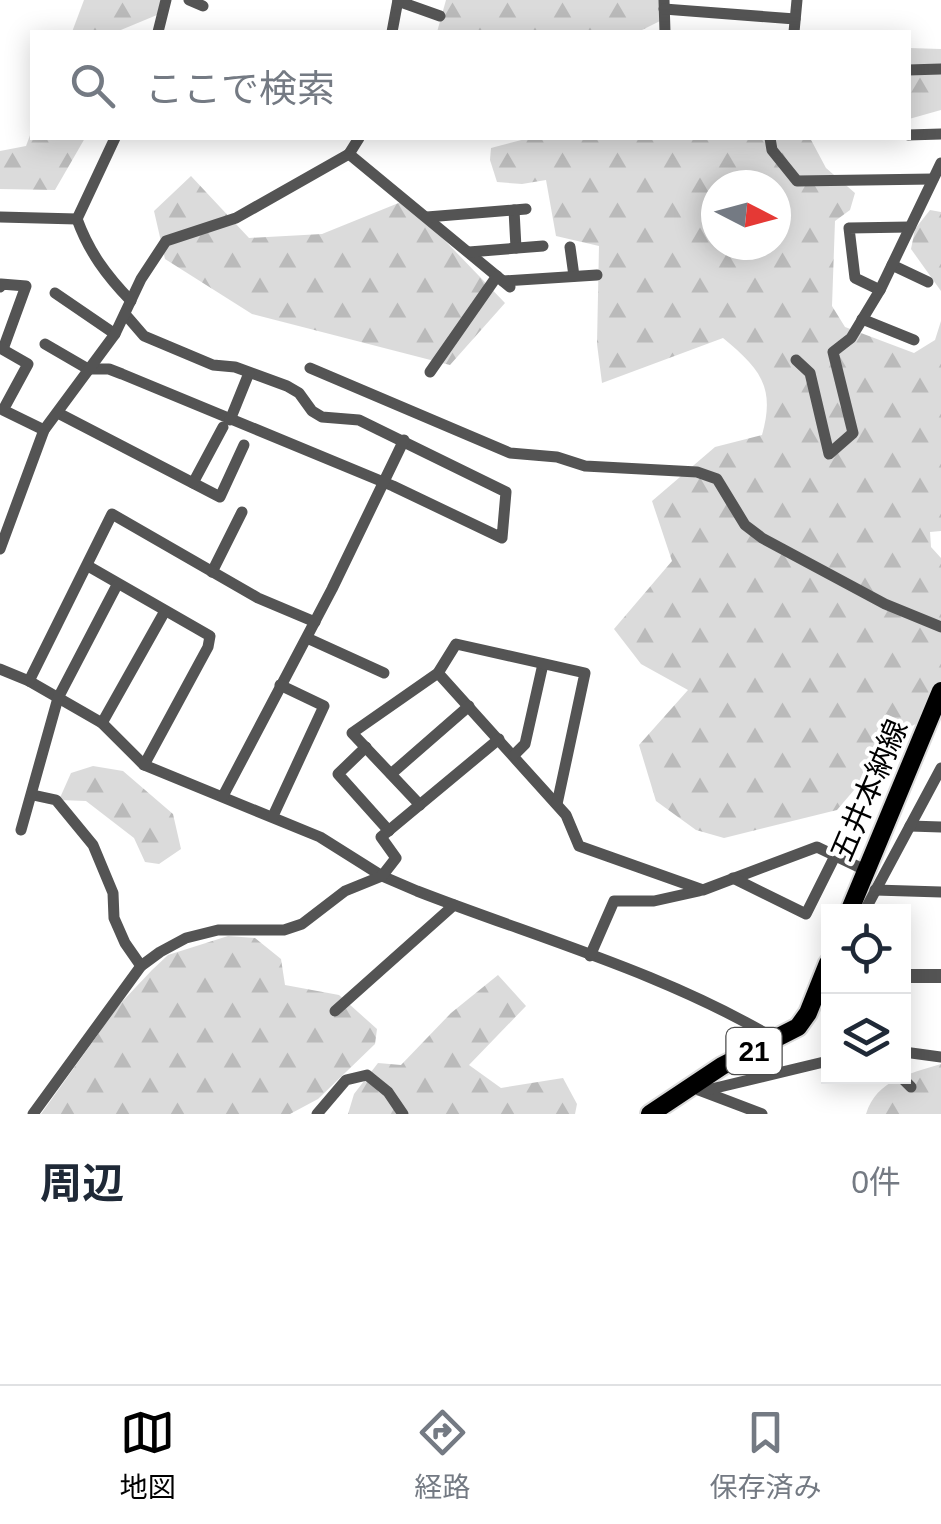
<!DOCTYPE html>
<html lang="ja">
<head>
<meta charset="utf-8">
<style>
	body { margin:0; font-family:Arial,"Noto Sans JP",sans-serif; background:#f6f6f7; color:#1f2937 }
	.controls { position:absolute; right:30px; bottom:30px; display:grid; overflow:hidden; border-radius:0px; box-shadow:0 5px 25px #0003 }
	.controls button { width:90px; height:90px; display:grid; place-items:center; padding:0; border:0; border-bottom:2px solid #e0e1e3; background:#fff; color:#1f2937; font:50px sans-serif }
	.compass { position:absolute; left:701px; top:170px; width:90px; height:90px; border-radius:50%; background:#fff; box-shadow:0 5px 25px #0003; rotate:96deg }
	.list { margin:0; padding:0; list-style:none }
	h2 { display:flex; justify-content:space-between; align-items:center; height:130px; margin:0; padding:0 40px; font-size:42px }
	h2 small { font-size:32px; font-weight:400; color:#747a83 }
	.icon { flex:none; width:55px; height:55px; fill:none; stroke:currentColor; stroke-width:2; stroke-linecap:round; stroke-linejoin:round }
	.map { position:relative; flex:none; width:941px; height:1114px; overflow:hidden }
	.search { position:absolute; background:#fff; box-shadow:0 5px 25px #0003; left:30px; right:30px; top:30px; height:110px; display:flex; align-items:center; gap:25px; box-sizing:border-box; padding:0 35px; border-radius:0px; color:#747a83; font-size:38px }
	.sheet { height:270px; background:#fff }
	nav { display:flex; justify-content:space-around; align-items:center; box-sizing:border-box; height:140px; border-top:2px solid #e0e1e3; background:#fff; font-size:28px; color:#747a83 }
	nav a { display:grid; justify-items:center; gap:5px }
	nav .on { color:#000 }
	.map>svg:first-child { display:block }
	.forest { fill:url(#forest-firs); fill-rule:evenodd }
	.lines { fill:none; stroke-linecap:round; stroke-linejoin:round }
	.primary-casing { stroke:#dbdbdb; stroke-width:22 }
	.minor { stroke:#545454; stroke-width:11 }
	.tertiary { stroke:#545454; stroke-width:14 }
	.primary { stroke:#000; stroke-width:18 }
	.labels { text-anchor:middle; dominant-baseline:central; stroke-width:8; stroke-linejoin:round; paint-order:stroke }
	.shield { fill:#fff; stroke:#4c4c4c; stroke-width:2.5 }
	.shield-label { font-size:28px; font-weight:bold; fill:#000 }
	.street-label { font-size:30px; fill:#000; stroke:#fff }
</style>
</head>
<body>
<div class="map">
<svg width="941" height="1114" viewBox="0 0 941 1114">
	<defs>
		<pattern id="forest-firs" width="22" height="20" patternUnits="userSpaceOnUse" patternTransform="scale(2.5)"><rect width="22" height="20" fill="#dbdbdb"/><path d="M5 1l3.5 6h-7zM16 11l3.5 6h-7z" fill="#bababa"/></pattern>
	</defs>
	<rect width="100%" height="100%" fill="#fff"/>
	<g class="forest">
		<polygon points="84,0 167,0 169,10 116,32 72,32"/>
		<polygon points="446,0 660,0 662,20 638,32 437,32"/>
		<polygon points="909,48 941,49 941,110 909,119"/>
		<polygon points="32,130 32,138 85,138 55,190 0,189 0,151 26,146"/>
		<path d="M529 138H810L826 168 855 193 850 210 835 221 832 306 845 327 914 353 935 340 941 321V531L930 532 931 547 941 558V711L906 729 837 810 724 838 696 830 656 801 639 745 688 690 641 664 614 629 672 561 652 501 715 447 762 435C776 386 759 368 723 338L602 383 597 344 599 246 556 236 546 180 522 184 497 182 490 160 491 148ZM716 185H776V245H716Z"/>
		<polygon points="191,176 249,238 322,234 406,200 505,303 450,365 252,314 165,259 154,211"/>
		<polygon points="930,210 941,212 941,291 911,249 915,229"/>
		<polygon points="93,766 123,771 173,814 181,849 159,864 145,862 134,838 86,801 59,800 71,773"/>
		<polygon points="228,936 255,938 281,959 285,985 339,995 377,1029 375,1044 318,1099 290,1114 41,1114 119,1005 152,970 168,955"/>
		<polygon points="498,975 526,1006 469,1065 501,1088 563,1078 577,1104 575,1114 348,1114 354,1094 378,1063 401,1065 451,1013"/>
		<path d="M941 1064V1114H866C877 1079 910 1074 941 1064Z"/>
	</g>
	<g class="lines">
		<g class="primary-casing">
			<g id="primary">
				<polyline points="849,912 941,691"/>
				<polyline points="650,1114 722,1066 798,1027 808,1013 828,963"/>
			</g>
		</g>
		<g class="minor">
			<polyline points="189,0 203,6"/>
			<polyline points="664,0 665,32"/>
			<polyline points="398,1 440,16"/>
			<polyline points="664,9 795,19"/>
			<polyline points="158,32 166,0"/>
			<polyline points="392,32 398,0"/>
			<polyline points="794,32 797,0"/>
			<polyline points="908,70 941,69"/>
			<polyline points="908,135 941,134"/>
			<path d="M115 138 77 219C89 252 106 275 131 301"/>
			<polyline points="359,138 349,154 510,287"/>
			<polyline points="770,138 772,150 797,181 933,179"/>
			<polyline points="514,210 516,248"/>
			<polyline points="0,217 77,219"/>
			<polyline points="427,217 526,209"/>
			<polyline points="570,247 574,276"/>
			<polyline points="469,252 543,246"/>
			<polyline points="892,265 928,282"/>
			<polyline points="503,281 597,275"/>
			<polyline points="0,287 1,284 26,286 3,349"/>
			<polyline points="880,290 855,278 849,228 910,227"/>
			<polyline points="55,293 115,334"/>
			<polyline points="862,319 914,340"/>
			<polyline points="45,344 88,369 109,369 122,374 393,486 502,538 506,492 359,420 322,417 312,411 299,393 287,386 235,367 213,365 144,336 125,314"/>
			<polyline points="0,348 28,364 3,410 44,430"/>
			<polyline points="796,360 810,373 829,454 853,433 833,352 851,338 880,290 941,163"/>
			<polyline points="310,368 510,453 557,457 585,466 697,472 717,479 745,525 762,538 885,604 941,627"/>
			<polyline points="430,372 497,276"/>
			<polyline points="58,413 220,497 244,445"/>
			<polyline points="230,420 249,373"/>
			<polyline points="193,483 223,427"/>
			<polyline points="0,549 44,430 115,334 141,279 166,241 236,218 349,154"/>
			<polyline points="88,566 210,636 208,647 144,765"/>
			<polyline points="212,572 242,512"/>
			<polyline points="307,638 384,673"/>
			<path d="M0 669 29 681 102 723 144 765 320 837 382 876 417 891C538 938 665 973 777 1040"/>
			<polyline points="438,673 566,815 579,846 703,890 817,847 865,870"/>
			<polyline points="29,681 112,514 258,598 315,622"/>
			<polyline points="102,723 165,611"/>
			<polyline points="366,747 338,774 389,831"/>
			<polyline points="514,755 525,744 543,664"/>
			<polyline points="391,774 469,706"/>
			<polyline points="33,795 56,800 93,845 113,893 114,918 125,943 141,966"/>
			<polyline points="223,796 332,589 404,440"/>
			<polyline points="420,805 352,733 438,673 456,644 585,673 557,804"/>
			<polyline points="273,816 324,706 280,685"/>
			<polyline points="910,826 941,827"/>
			<polyline points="21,830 58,698 117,585"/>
			<polyline points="733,878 806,914 835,856"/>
			<polyline points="875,890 941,892"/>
			<polyline points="864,912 941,768"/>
			<polyline points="590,956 614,901 654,901 699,891"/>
			<polyline points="335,1011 454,905"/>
			<polyline points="904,1052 941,1057"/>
			<polyline points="900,1076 911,1087"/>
			<polyline points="699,1090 762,1114"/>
			<polyline points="703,1091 828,1061"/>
			<polyline points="33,1114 141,966 160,952 186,938 218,930 284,930 302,924 345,891 382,876 396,858 381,837 499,739"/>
			<polyline points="317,1114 346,1080 367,1075 388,1092 403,1114"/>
		</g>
		<polyline class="tertiary" points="904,976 941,976"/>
		<use href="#primary" class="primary"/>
	</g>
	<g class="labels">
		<rect class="shield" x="726.5" y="1028" width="55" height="46" rx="8"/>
		<g class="shield-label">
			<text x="754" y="1051">21</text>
		</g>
		<g class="street-label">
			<text transform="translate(869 790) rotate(-67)">五井本納線</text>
		</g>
	</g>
</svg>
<div class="controls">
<button><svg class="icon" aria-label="locate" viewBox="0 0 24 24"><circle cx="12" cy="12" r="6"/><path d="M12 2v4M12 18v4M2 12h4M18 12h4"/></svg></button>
<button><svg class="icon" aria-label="layers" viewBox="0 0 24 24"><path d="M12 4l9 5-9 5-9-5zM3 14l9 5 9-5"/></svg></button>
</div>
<svg class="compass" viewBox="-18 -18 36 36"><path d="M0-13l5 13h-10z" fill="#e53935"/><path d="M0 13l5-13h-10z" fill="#747a83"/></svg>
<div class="search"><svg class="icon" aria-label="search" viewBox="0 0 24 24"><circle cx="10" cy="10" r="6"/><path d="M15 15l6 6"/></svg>ここで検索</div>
</div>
<section class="sheet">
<h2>周辺<small>0件</small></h2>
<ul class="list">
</ul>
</section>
<nav>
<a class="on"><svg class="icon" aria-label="map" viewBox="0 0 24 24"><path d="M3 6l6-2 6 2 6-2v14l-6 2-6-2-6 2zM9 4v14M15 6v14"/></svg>地図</a>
<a><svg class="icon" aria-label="directions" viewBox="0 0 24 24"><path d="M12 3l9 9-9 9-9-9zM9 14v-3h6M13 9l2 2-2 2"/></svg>経路</a>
<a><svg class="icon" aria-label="saved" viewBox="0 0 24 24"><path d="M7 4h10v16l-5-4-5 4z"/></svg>保存済み</a>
</nav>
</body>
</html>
